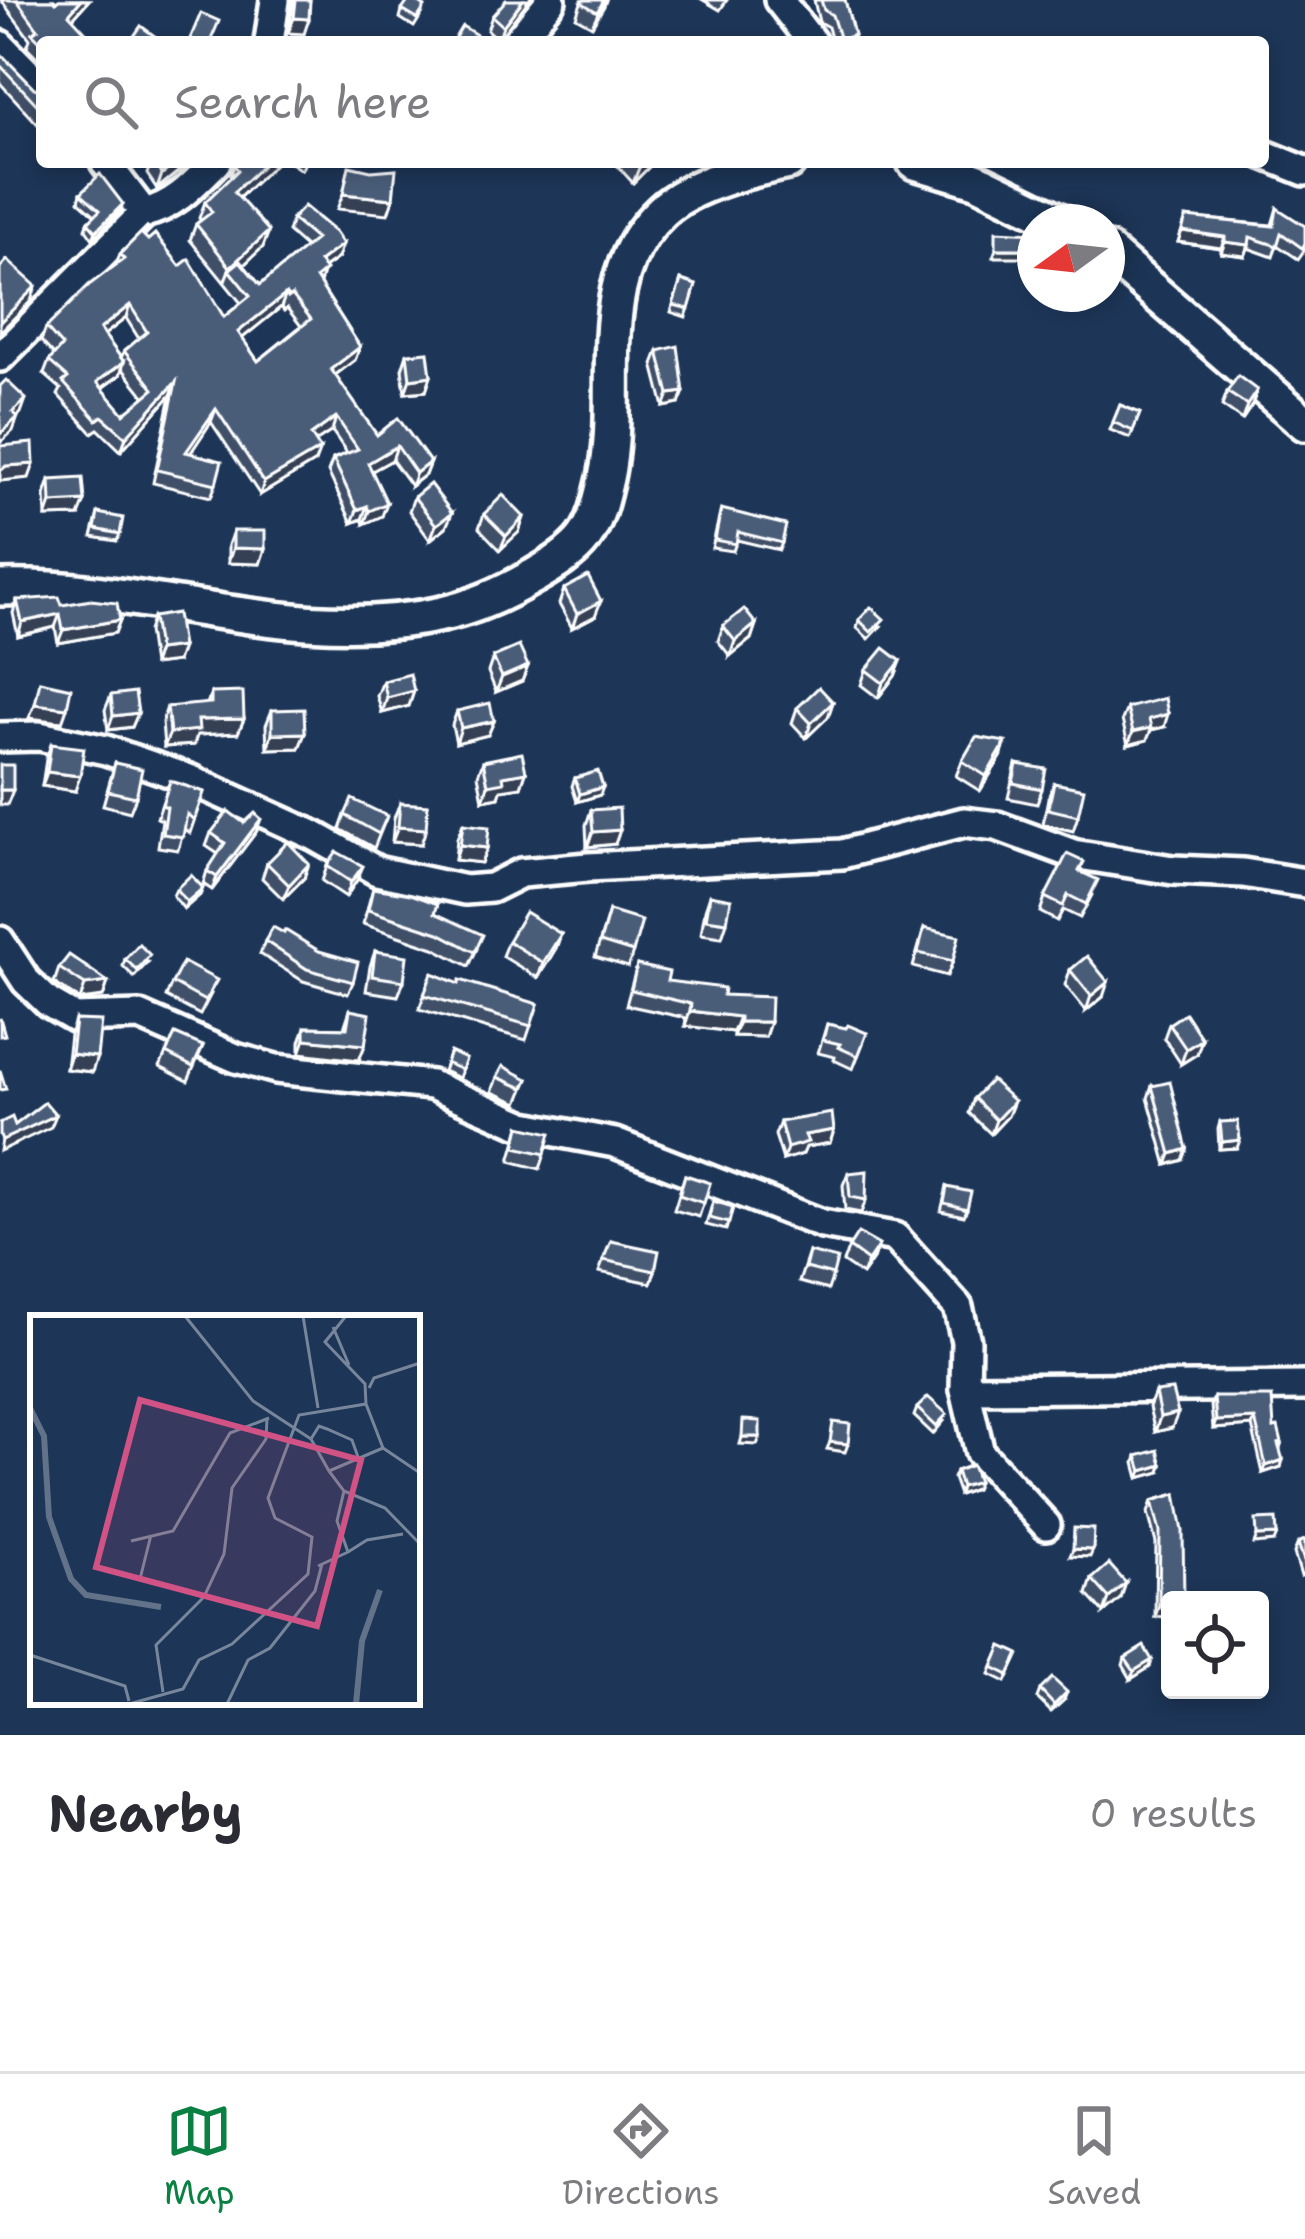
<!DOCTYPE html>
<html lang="en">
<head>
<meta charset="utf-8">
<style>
	body { margin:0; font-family:"Shantell Sans",sans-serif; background:#f7f7f7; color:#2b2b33 }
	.controls { position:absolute; right:36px; bottom:36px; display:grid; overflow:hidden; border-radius:12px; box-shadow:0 6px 18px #0003 }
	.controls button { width:108px; height:108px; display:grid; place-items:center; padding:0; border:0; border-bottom:3px solid #e1e1e2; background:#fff; color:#2b2b33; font:60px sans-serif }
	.compass { position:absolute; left:1017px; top:204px; width:108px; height:108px; border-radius:50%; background:#fff; box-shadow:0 6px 18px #0003; rotate:255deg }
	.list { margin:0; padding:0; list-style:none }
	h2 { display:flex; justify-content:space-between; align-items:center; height:156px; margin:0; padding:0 48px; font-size:51px }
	h2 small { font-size:39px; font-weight:400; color:#7c7c81 }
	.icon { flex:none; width:66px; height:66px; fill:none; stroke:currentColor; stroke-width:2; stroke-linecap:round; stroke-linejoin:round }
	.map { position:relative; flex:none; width:1305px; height:1735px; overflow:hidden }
	.search { position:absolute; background:#fff; box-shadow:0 6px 18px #0003; left:36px; right:36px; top:36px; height:132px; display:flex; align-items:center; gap:30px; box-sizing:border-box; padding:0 42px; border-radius:12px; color:#7c7c81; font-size:45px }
	.sheet { height:336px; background:#fff }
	nav { display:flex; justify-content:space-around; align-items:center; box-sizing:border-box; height:168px; border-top:3px solid #e1e1e2; background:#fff; font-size:33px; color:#7c7c81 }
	nav a { display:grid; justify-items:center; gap:6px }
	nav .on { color:#0b8043 }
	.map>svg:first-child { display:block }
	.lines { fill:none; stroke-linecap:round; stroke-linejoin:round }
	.minor-casing { stroke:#fff; stroke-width:36 }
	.major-casing { stroke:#fff; stroke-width:42 }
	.minor { stroke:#1d3557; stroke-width:27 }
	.major { stroke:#1d3557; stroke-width:33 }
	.wall { fill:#405068; stroke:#fff; stroke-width:3; fill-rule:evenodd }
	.shaded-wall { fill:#344155; stroke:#fff; stroke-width:3 }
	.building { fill:#4a5d79; stroke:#fff; stroke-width:3; fill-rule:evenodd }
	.inset-river { fill:none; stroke:#617289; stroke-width:6 }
	.inset-road { fill:none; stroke:#77869a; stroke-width:3 }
	.view { fill:#d15284; fill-opacity:0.15; stroke:#d15284; stroke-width:6 }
	.inset-edge { fill:none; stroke:#fff; stroke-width:6 }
</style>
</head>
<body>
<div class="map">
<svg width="1305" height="1735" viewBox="0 0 1305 1735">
	<rect width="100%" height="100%" fill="#1d3557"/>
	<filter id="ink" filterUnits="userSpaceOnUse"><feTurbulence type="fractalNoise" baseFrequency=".00833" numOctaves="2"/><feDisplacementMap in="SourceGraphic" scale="24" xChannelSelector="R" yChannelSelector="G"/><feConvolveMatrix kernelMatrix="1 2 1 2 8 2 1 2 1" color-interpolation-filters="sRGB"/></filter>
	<g filter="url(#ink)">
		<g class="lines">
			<g class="minor-casing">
				<g id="minor">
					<polyline points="779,0 812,42"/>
					<polyline points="269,42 275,0"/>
					<polyline points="516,42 551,0"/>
					<polyline points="0,45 42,88"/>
					<polyline points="1263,154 1305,171"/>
					<path d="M144 213C175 206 194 184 216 162"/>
					<polyline points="0,357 144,213 105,162"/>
					<polyline points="0,737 39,736 106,750 189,779 315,836 377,871 465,890 491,888 521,873 588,867 842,854 964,822 997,826 1073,854 1173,870 1243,873 1305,883"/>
					<polyline points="0,941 26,981 49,1003 75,1018 140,1016 236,1058 276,1069 431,1085 525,1126 615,1143 822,1224 895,1237 958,1307 966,1341 965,1389 980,1453 1046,1525"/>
					<polyline points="965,1389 1305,1386"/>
				</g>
			</g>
			<g class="major-casing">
				<g id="major">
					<polyline points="915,162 976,180 1062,222"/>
					<polyline points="1107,251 1305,423"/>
					<path d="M0 588C150 584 292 647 442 614 475 607 505 593 534 576 551 566 572 554 584 538 597 520 601 499 606 478 625 389 587 280 662 211 692 183 749 170 788 162"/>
				</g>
			</g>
			<use href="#minor" class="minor"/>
			<use href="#major" class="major"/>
		</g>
		<g class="wall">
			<polygon points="1,0 54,0 56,2 59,0 89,0 73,18 42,42 42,62 27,47 30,39"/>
			<polygon points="294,0 310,0 304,34 288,33"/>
			<polygon points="529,0 498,40 487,30 492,16"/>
			<polygon points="582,0 606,0 592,26 576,17"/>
			<polygon points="703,0 727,0 720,10"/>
			<polygon points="814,0 845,0 854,35 852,42 832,42 828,27 819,22"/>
			<polygon points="402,10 422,14 414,27 400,18"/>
			<polygon points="0,53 34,88 42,91 42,129 0,83"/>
			<polygon points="151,162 190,162 157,189 147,174"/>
			<path d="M238 162H277L239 198 263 247 244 265 260 285 306 248 288 232 292 219 338 258 324 268 320 284 360 347 355 360 335 375 377 435 430 462 425 475 411 486 392 460 372 471 382 516 364 524 362 519 352 523 328 472 333 459 347 453 332 431 315 442V462L260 495 211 422 190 453 216 484 211 497 153 483 171 395 121 451 98 429 92 433 58 395 61 389 44 374 49 361 54 355 41 341 46 328 116 265 120 254 148 226 144 237 180 266 224 317 241 303 190 240 196 224 201 220 199 218 205 202 230 178 234 165ZM281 307 284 311 287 308 301 326 258 361 242 338ZM126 318 139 339 124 351 121 358 104 335ZM122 368 145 397 124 414 102 388 120 375Z"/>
			<polygon points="289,162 306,162 301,170"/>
			<polygon points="614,162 654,162 633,183"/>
			<polygon points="81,193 120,211 93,239 86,229 88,222 95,215 79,201"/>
			<polygon points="1277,208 1305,249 1298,259 1277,245 1273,257 1248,248 1245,256 1221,253 1221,248 1178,242 1186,217 1272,225"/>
			<polygon points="681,280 696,285 686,317 671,312"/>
			<polygon points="658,351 679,404 664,407 653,364"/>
			<polygon points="407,354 431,376 426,391 405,393 402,369"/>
			<polygon points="1257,390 1252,405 1242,420 1222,406 1227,392"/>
			<polygon points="1120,405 1140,413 1130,438 1110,430"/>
			<polygon points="50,480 79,516 46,517 45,495"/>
			<polygon points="414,497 452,513 446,527 430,540 409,511"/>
			<polygon points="721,509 782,543 779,550 737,540 733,551 712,548"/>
			<polygon points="98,513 120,534 117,541 92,537"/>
			<polygon points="484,514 524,517 519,532 500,550 479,528"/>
			<polygon points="233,531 265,549 260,564 228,563 228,545"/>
			<polygon points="564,589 595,616 572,628 559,604"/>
			<polygon points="17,600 62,605 120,620 115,633 58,643 55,627 18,636 13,613"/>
			<polygon points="153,617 177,662 153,665 148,631"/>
			<polygon points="859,620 881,626 869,639 857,628"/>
			<polygon points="756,624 751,639 730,656 718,641 723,626"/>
			<polygon points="493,657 528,666 522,681 496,692 488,672"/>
			<polygon points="901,661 895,676 878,698 861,685 866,670"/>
			<polygon points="383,681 414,691 409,706 382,713 377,696"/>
			<polygon points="211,693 244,719 238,733 197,735 194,745 164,747 162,722 167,707 207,704"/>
			<polygon points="111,695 138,713 132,727 108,730 105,710"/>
			<polygon points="833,702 828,717 806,738 792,723 797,708"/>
			<polygon points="1127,708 1164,727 1151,730 1147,740 1128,745 1122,720"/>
			<polygon points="272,710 305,733 299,748 267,749 266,725"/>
			<polygon points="457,711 494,721 488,735 456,743 452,725"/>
			<polygon points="51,744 75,791 42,786 46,759"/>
			<polygon points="1001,757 980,791 956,776 962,761"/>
			<polygon points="483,761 526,772 521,787 501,790 499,797 483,800 478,775"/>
			<polygon points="115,763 136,797 130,812 103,805"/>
			<polygon points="1016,764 1042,789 1037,804 1008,798"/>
			<polygon points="575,778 600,795 577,802 572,786"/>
			<polygon points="170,781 204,792 190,833 184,829 178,850 158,847 162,820 157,818"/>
			<polygon points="1054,783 1078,816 1073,831 1043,824 1048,798"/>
			<polygon points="400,803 421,844 392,842 394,818"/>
			<polygon points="591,810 615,844 587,847 586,825"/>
			<polygon points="345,815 387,816 374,848 340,829"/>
			<polygon points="463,824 487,848 481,863 455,860 457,838"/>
			<polygon points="256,832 212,890 203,884 207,871 218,854 206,846 211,833"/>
			<polygon points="267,863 304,878 283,899 262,878"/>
			<polygon points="327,866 357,880 346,897 322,881"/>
			<polygon points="1081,872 1092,895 1080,918 1063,910 1057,921 1040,912 1045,897"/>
			<polygon points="203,888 200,895 184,909 173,896 176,889"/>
			<polygon points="373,888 435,913 477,949 469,966 434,948 363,924"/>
			<polygon points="710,895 727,922 722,937 701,934 705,910"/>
			<polygon points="609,911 633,952 628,967 595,957"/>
			<polygon points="924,928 953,961 947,976 913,967"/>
			<polygon points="561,934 556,948 538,978 502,956 508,941"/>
			<polygon points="265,941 353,982 348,994 303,981 260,954"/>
			<polygon points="375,951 404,981 398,996 366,991 370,966"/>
			<polygon points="125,959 148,962 134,977 123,966"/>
			<polygon points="637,965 667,981 723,995 770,1022 765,1037 733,1036 733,1032 685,1026 686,1018 626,1005"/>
			<polygon points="59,968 108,982 103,997 80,1000 54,983"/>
			<polygon points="1070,970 1103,997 1086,1011 1065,985"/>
			<polygon points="432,973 459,984 538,1004 526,1040 419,1009"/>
			<polygon points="172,983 211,994 200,1015 166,997"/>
			<polygon points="350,1010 365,1045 359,1060 300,1053 300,1042 305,1027 344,1028"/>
			<polygon points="75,1020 92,1072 66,1069 70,1035"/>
			<polygon points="827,1024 867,1033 853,1069 834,1060 835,1057 818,1053"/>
			<polygon points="1169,1024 1197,1054 1181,1064 1164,1038"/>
			<polygon points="203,1046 188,1081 160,1067 166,1053"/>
			<polygon points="450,1052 466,1059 459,1078 443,1071"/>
			<polygon points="497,1077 528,1079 518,1103 492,1092"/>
			<polygon points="1152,1086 1187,1149 1183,1160 1167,1165 1148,1098"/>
			<polygon points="974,1098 1014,1101 1008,1116 991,1134 969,1113"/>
			<polygon points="780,1122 834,1130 830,1143 806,1147 803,1154 783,1160 775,1135"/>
			<polygon points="1220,1122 1237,1148 1219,1149 1218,1129"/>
			<polygon points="520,1126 545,1154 540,1169 510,1161"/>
			<polygon points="848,1173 866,1200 861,1213 845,1210 843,1185"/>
			<polygon points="685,1175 710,1183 699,1217 674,1210"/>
			<polygon points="947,1187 967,1209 964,1216 941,1211"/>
			<polygon points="713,1201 733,1207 726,1230 706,1225"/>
			<polygon points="611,1241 655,1271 651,1283 599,1272"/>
			<polygon points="849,1247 873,1259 862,1275 843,1262"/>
			<polygon points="809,1252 833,1275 828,1290 799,1282"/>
			<polygon points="1155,1392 1172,1428 1155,1432 1149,1407"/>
			<polygon points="1214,1397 1274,1428 1282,1443 1280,1449 1281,1467 1263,1473 1252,1426 1213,1429 1211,1405"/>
			<polygon points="917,1408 944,1421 933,1434 914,1416"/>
			<polygon points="1137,1456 1160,1472 1139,1478 1135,1463"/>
			<polygon points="956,1471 978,1482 975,1489 959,1495 953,1478"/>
			<polygon points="1176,1494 1170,1616 1155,1617 1156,1543 1148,1513 1152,1501"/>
			<polygon points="1305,1540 1305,1574 1301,1576 1294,1553 1298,1543"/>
			<polygon points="1092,1579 1121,1598 1104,1613 1087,1594"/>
			<polygon points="1002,1646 1019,1654 1006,1682 990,1674"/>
			<polygon points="1125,1658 1152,1660 1150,1667 1131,1679 1123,1665"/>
			<polygon points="1040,1690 1064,1700 1051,1712 1037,1698"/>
		</g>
		<g class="shaded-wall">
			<polygon points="81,0 89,0 64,28 69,14"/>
			<polygon points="523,0 529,0 498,40 503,26"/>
			<polygon points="604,0 606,0 604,6 592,26"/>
			<polygon points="294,18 309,19 304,34 288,33"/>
			<polygon points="178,162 190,162 157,189 162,174"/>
			<polygon points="266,162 277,162 228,208 234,192"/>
			<polygon points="645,162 654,162 633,183 639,168"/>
			<polygon points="343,194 393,199 388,214 337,209"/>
			<polygon points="123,204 120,211 93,239 96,231"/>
			<polygon points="269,231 263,247 233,275 229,270 224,283 230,267"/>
			<polygon points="1182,231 1225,237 1221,248 1178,242"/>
			<polygon points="1225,242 1249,245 1245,256 1221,253"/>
			<polygon points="343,244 338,258 314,275 319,262"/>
			<polygon points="996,249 1035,249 1035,257 993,257"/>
			<polygon points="36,286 31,301 0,332 0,322"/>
			<polygon points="286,294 281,307 234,345 238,332"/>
			<polygon points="130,305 126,318 95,342 100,329"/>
			<polygon points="360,347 355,360 326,382 331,369"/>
			<polygon points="124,362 120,375 92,395 97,382"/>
			<polygon points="431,376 426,391 405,393 410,379"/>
			<polygon points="176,382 171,395 121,451 126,437"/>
			<polygon points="1257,390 1252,405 1242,420 1247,405"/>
			<polygon points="684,392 679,404 664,407 669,394"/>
			<polygon points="26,399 21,413 8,426 13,412"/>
			<polygon points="216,409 211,422 182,466 186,452"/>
			<polygon points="18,417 13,431 0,443 0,434"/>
			<polygon points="336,417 332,431 306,448 311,435"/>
			<polygon points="397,446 392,460 363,476 368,463"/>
			<polygon points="320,449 315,462 260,495 264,482"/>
			<polygon points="430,462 425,475 411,486 416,473"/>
			<polygon points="34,464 29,478 0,481 0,471 6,466"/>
			<polygon points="85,501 79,516 46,517 51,503"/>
			<polygon points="387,503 382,516 364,524 369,511"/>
			<polygon points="367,506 362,519 352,523 357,510"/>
			<polygon points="452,513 446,527 430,540 436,525"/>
			<polygon points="524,517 519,532 500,550 506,536"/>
			<polygon points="233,548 265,549 260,564 228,563"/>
			<polygon points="601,601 595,616 572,628 577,614"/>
			<polygon points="60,614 55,627 18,636 22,622"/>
			<polygon points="120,620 115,633 58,643 63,630"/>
			<polygon points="756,624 751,639 730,656 735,641"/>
			<polygon points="182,647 177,662 153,665 158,650"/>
			<polygon points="901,661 895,676 878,698 883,683"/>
			<polygon points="528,666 522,681 496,692 502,677"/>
			<polygon points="414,691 409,706 382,713 387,698"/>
			<polygon points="833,702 828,717 806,738 811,723"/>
			<polygon points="35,704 67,708 62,722 29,718"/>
			<polygon points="138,713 132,727 108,730 113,716"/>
			<polygon points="1168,714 1164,727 1151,730 1147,740 1128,745 1133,732 1149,719"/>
			<polygon points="244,719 238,733 197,735 194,745 164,747 170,733 198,720"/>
			<polygon points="494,721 488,735 456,743 461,728"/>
			<polygon points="305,733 299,748 267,749 272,734"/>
			<polygon points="1006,742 1001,757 980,791 986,776"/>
			<polygon points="47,772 80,776 75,791 42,786"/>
			<polygon points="526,772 521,787 501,790 499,797 483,800 488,785 503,776"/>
			<polygon points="603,787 600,795 577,802 580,794"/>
			<polygon points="0,790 13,790 7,805 0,805"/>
			<polygon points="261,819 256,832 212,890 217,877"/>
			<polygon points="398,827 426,829 421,844 392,842"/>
			<polygon points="620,830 615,844 587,847 593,832"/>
			<polygon points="460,845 487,848 481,863 455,860"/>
			<polygon points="309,864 304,878 283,899 289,885"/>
			<polygon points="363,866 357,880 346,897 351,882"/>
			<polygon points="203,888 200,895 184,909 187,902"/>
			<polygon points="561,934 556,948 538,978 543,963"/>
			<polygon points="108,982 103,997 80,1000 85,985"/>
			<polygon points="1108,982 1103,997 1086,1011 1091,996"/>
			<polygon points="690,1011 739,1017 733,1032 685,1026"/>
			<polygon points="739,1022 770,1022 765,1037 733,1036"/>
			<polygon points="305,1039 365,1045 359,1060 300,1053"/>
			<polygon points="1202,1039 1197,1054 1181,1064 1186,1049"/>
			<polygon points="71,1054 97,1057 92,1072 66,1069"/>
			<polygon points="1014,1101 1008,1116 991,1134 996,1120"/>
			<polygon points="56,1115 51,1127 0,1151 2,1140"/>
			<polygon points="834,1130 830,1143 806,1147 803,1154 783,1160 787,1148 805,1135"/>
			<polygon points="1240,1140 1237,1148 1219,1149 1222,1142"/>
			<polygon points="1187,1149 1183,1160 1167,1165 1171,1154"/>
			<polygon points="879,1245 873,1259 862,1275 868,1261"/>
			<polygon points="1178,1413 1172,1428 1155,1432 1160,1417"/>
			<polygon points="1255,1419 1252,1426 1213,1429 1216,1421"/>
			<polygon points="742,1437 760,1437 757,1445 740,1444"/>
			<polygon points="830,1442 848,1444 845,1452 827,1449"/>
			<polygon points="1283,1460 1281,1467 1263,1473 1266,1466"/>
			<polygon points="1162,1465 1160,1472 1139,1478 1142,1471"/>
			<polygon points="978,1482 975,1489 959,1495 961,1487"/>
			<polygon points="1277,1535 1274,1542 1254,1544 1257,1536"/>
			<polygon points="1073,1549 1093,1550 1090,1557 1070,1556"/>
			<polygon points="1126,1583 1121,1598 1104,1613 1109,1598"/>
			<polygon points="1159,1605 1170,1605 1170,1616 1155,1617"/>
			<polygon points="1152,1660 1150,1667 1131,1679 1134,1671"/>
			<polygon points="1067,1692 1064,1700 1051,1712 1054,1705"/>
		</g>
		<g class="building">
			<polygon points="17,0 54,0 56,2 59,0 81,0 69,14 95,42 42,43 32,33 38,29"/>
			<polygon points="296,0 310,0 309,19 294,18"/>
			<polygon points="409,0 415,0 425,7 417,19 402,10"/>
			<polygon points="506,0 523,0 503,26 492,16"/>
			<polygon points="582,0 604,0 597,12 581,2"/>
			<polygon points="821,0 845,0 854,35 840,40 832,15 824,10"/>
			<polygon points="201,13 219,21 210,42 198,42 190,39"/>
			<polygon points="141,26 160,40 159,42 130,42"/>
			<polygon points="462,26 480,37 477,42 453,41"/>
			<polygon points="0,53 34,88 42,91 42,110 0,65"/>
			<polygon points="154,162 178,162 162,174"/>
			<polygon points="238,162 266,162 234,192 269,231 230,267 196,224 212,212 205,202 238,170 234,165"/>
			<polygon points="349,166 371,171 396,169 393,199 343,194"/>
			<polygon points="100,174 123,204 96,231 88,222 100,210 81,193"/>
			<path d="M304 206 335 232 343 244 319 262 326 270 316 278 360 347 331 369 377 435 398 418 430 462 416 473 397 446 368 463 387 503 369 511 367 506 357 510 333 459 358 449 336 417 311 435 320 449 264 482 216 409 186 452 222 461 216 484 157 470 176 382 126 437 102 416 97 420 63 382 68 378 49 361 62 346 46 328 89 285 124 259 120 254 148 226 143 235 148 240 155 234 180 266 189 259 224 317 250 296 229 270 240 261 260 285 316 239 292 219ZM286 294 288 298 292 295 311 319 258 361 238 332ZM130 305 147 332 124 351 154 389 124 414 97 382 124 362 100 329Z"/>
			<polygon points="1277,208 1305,226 1305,244 1302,248 1281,233 1277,246 1250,237 1249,245 1225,242 1225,237 1182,231 1186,217 1274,226"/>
			<polygon points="996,231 1035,233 1035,249 996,249"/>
			<polygon points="7,260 36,286 0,322 0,268"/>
			<polygon points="681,280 696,285 689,309 673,305"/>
			<polygon points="678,346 684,392 669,394 658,351"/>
			<polygon points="428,352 431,376 410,379 407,354"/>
			<polygon points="1238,376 1257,390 1247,405 1227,392"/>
			<polygon points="6,380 26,399 13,412 18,417 0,434 0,386"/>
			<polygon points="1120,405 1140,413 1133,431 1113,422"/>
			<polygon points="33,443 34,464 6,466 0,471 0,446"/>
			<polygon points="83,478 85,501 51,503 50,480"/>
			<polygon points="430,484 452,513 436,525 414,497"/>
			<polygon points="503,495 524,517 506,536 484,514"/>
			<polygon points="721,509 786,525 782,543 738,532 736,544 715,540"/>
			<polygon points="98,513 123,518 120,534 95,529"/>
			<polygon points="233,531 265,531 265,549 233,548"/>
			<polygon points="588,576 601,601 577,614 564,589"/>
			<polygon points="59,597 62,605 91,600 117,603 120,620 63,630 60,614 22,622 17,600"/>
			<polygon points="871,607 884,619 871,632 859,620"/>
			<polygon points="744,609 756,624 735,641 723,626"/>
			<polygon points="177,613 182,647 158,650 153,617"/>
			<polygon points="519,646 528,666 502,677 493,657"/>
			<polygon points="884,648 901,661 883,683 866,670"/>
			<polygon points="410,674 414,691 387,698 383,681"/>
			<polygon points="40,681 71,688 67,708 35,704"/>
			<polygon points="819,687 833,702 811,723 797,708"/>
			<polygon points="135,692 138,713 113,716 111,695"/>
			<polygon points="243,692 244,719 198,720 199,730 170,733 167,707 211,703 211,693"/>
			<polygon points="1165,698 1168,714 1149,719 1151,728 1133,732 1127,708"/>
			<polygon points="490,703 494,721 461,728 457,711"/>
			<polygon points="304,709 305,733 272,734 272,710"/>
			<polygon points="976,737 1006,742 986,776 962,761"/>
			<polygon points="51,744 84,748 80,776 47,772"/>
			<polygon points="522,753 526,772 503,776 504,782 488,785 483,761"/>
			<polygon points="115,763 142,769 136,797 108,791"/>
			<polygon points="1017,764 1046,769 1042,789 1013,783"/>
			<rect x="0" y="765" width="13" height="25"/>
			<polygon points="598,771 603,787 580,794 575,778"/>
			<polygon points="170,781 204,792 194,820 187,814 183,837 163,834 167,807 162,805"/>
			<polygon points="1054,783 1084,789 1078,816 1048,809"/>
			<polygon points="352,799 387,816 379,834 345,815"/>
			<polygon points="400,803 428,805 426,829 398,827"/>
			<polygon points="619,808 620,830 593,832 591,810"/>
			<polygon points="228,811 244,823 255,813 261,819 217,877 207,871 225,843 211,833"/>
			<polygon points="463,824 489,827 487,848 460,845"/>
			<polygon points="288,842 309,864 289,885 267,863"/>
			<polygon points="337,852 363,866 351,882 327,866"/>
			<polygon points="1067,854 1084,862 1079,871 1098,880 1086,904 1068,895 1063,906 1045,897"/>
			<polygon points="191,875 203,888 187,902 176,889"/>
			<polygon points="373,888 411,894 438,904 435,913 483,935 475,952 439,933 368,910"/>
			<polygon points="710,895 731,899 727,922 706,919"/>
			<polygon points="609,911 642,921 633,952 600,942"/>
			<polygon points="525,912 561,934 543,963 508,941"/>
			<polygon points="273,927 284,933 285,930 319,951 358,962 353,982 307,969 265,941"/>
			<polygon points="924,928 959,936 953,961 918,953"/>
			<polygon points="139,944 150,955 137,970 125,959"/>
			<polygon points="375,951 407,956 404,981 372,976"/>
			<polygon points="69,955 108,982 85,985 59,968"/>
			<polygon points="1087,956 1108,982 1091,996 1070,970"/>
			<polygon points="183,962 217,980 205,1001 172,983"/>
			<polygon points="637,965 669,972 667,981 724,988 723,995 771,997 770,1022 739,1022 739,1017 690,1011 691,1004 631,990"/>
			<polygon points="432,973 459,984 460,980 538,1004 531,1026 424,995"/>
			<polygon points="350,1010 370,1014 365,1045 305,1039 305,1027 347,1028"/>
			<polygon points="1185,1013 1202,1039 1186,1049 1169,1024"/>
			<polygon points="0,1018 5,1035 0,1036"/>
			<polygon points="75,1020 101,1021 97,1057 71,1054"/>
			<polygon points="827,1024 846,1028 848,1025 867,1033 858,1056 838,1047 840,1044 823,1040"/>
			<polygon points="175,1034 203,1046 193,1067 166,1053"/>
			<polygon points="450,1052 466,1059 462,1070 446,1063"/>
			<polygon points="503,1066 528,1079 523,1088 497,1077"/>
			<polygon points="0,1070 6,1089 0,1090"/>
			<polygon points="991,1080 1014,1101 996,1120 974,1098"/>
			<polygon points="1170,1082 1187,1149 1171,1154 1152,1086"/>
			<polygon points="45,1102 56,1115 2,1140 0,1135 0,1123 12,1117 15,1125"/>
			<polygon points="832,1113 834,1130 805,1135 808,1142 787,1148 780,1122"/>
			<polygon points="1238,1121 1240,1140 1222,1142 1220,1122"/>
			<polygon points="520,1126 551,1133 545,1154 515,1147"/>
			<polygon points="867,1171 866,1200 850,1197 848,1173"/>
			<polygon points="685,1175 710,1183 704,1203 679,1195"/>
			<polygon points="947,1187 971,1192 967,1209 944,1203"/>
			<polygon points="713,1201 733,1207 729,1223 709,1218"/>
			<polygon points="858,1233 879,1245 868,1261 849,1247"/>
			<polygon points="611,1241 659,1251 655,1271 603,1260"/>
			<polygon points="809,1252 837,1259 833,1275 805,1268"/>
			<polygon points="1172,1390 1178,1413 1160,1417 1155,1392"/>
			<polygon points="928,1397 947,1414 936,1426 917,1408"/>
			<polygon points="1214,1397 1272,1397 1274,1428 1278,1427 1282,1443 1278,1444 1283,1460 1266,1466 1255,1419 1216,1421"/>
			<polygon points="743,1420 760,1421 760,1437 742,1437"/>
			<polygon points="833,1422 850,1424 848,1444 830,1442"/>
			<polygon points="1158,1450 1162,1465 1142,1471 1137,1456"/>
			<polygon points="972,1465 978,1482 961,1487 956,1471"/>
			<polygon points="1176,1494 1183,1531 1184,1600 1170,1600 1170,1605 1159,1605 1160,1532 1152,1501"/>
			<polygon points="1276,1519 1277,1535 1257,1536 1256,1520"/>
			<polygon points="1074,1528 1094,1529 1093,1550 1073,1549"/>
			<polygon points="1305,1540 1305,1564 1298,1543"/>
			<polygon points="1109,1564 1126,1583 1109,1598 1092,1579"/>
			<polygon points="1002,1646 1019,1654 1009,1675 993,1667"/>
			<polygon points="1144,1646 1152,1660 1134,1671 1125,1658"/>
			<polygon points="1052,1678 1067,1692 1054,1705 1040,1690"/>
		</g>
	</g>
	<g transform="translate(30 1315)">
		<rect width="390" height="390" fill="#1d3557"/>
		<path class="inset-river" d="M0 93 14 121 19 202 41 264 56 280 131 292M326 389 332 326 350 275"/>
		<path class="inset-road" d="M155 1 223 86 281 124 299 156 353 133M273 1 288 93M316 1 295 27 335 69 336 89M303 12 319 50M339 73 344 63 390 48M281 124 289 111 297 114 322 125 328 142M314 176 355 193 390 229M101 226 143 216 200 118 239 103M318 237 337 225 373 219M288 251 318 237 307 206 314 176 299 156M110 264 121 220M0 340 95 371 99 386M133 377 126 330 174 282 194 239 202 173 236 124 237 104M99 389 153 374 169 345 202 329 278 259 282 222 245 203 238 183 269 100 336 89 353 133 390 158M197 389 218 345 240 333 285 276 292 249"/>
		<path class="view" d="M110 85 331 145 287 311 66 252Z"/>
		<rect width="390" height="390" class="inset-edge"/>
	</g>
</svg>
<div class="controls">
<button><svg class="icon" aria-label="locate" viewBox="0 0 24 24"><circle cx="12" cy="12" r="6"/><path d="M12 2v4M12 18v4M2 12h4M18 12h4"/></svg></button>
</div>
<svg class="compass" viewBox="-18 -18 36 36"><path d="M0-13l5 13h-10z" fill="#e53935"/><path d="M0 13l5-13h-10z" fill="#7c7c81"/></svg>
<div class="search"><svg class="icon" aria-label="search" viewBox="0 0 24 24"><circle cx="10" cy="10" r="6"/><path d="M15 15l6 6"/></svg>Search here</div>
</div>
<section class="sheet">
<h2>Nearby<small>0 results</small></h2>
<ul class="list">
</ul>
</section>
<nav>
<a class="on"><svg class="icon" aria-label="map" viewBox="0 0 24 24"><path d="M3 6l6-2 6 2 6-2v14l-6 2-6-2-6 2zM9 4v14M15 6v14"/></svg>Map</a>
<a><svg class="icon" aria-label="directions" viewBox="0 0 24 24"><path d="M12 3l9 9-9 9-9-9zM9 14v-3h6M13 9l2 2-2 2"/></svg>Directions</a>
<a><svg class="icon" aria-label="saved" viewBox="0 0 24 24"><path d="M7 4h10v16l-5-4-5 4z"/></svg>Saved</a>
</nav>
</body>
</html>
